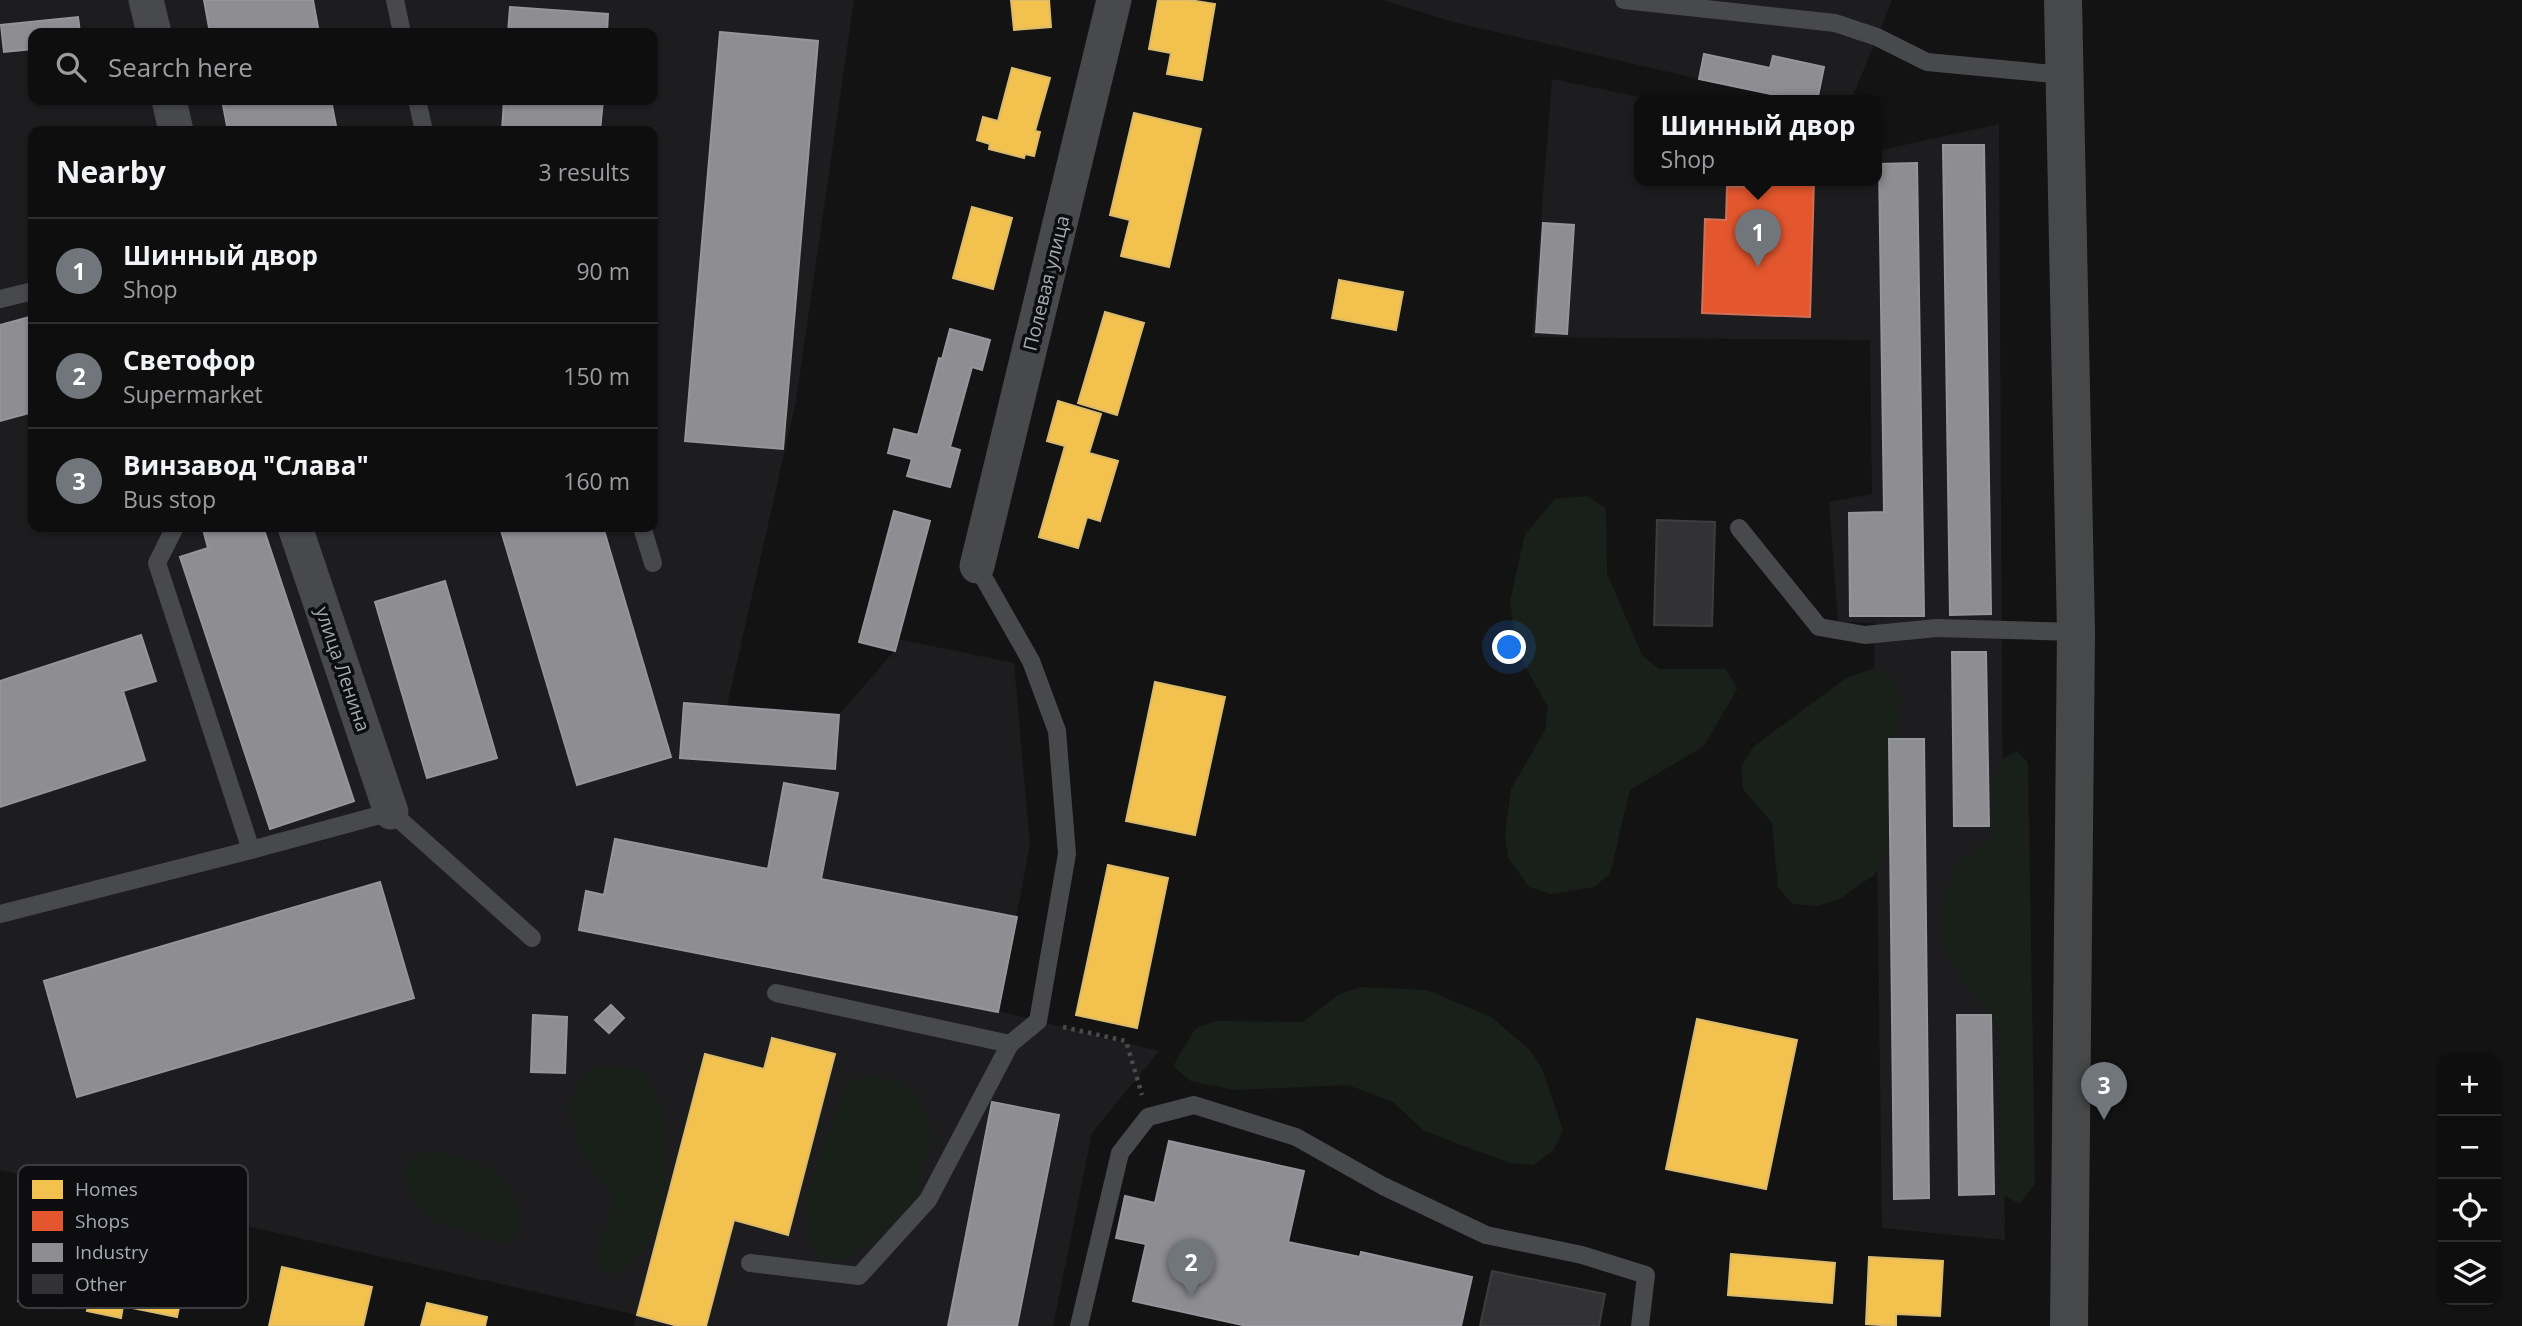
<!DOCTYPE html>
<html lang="en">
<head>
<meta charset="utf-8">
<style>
	body { margin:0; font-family:"Open Sans",sans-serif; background:#171717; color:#f1f3f6 }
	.controls { position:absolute; right:21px; bottom:21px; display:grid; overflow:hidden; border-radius:14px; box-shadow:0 2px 5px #0004 }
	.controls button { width:63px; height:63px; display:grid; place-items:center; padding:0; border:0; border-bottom:2px solid #2e2e2e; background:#0e0e0e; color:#f1f3f6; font:35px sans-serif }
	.you { position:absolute; left:1510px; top:648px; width:24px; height:24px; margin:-18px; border:5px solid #fff; border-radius:50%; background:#1a73e8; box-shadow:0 0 0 10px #1a73e833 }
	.badge { display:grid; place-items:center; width:46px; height:46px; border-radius:50%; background:#71767c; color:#fff; font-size:23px; font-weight:700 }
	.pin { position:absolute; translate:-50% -58px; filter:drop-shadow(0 2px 4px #0008) }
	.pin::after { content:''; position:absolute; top:37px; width:24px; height:21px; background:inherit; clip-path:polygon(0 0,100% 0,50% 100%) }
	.popup { position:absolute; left:1634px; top:95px; width:248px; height:91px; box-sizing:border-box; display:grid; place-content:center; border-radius:14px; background:#0e0e0e; filter:drop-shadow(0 2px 5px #0005); font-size:23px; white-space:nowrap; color:#9b9c9e }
	.popup b { font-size:26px; color:#f1f3f6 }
	.popup::after { content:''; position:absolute; left:50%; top:100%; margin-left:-14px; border:14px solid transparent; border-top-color:#0e0e0e }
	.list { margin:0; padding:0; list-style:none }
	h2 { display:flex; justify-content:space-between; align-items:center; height:91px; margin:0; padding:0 28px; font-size:30px }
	h2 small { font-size:23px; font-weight:400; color:#9b9c9e }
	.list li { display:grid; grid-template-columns:46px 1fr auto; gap:21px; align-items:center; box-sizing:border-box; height:105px; padding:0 28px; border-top:2px solid #2e2e2e }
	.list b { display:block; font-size:26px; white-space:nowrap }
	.list p { margin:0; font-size:23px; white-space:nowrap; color:#9b9c9e }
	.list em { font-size:23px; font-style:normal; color:#9b9c9e }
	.icon { flex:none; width:38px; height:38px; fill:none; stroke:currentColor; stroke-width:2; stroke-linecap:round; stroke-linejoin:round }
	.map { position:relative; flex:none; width:2522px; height:1326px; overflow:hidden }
	.search { position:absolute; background:#0e0e0e; box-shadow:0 2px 5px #0004; left:28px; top:28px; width:630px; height:77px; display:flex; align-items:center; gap:18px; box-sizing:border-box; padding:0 24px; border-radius:14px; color:#9b9c9e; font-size:26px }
	.panel { position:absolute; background:#0e0e0e; box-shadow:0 2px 5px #0004; left:28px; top:126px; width:630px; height:406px; border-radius:14px }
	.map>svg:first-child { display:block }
	.built { fill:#1d1d1f; fill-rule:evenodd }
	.green { fill:#192019 }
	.homes { fill:#f2c14e; stroke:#daba6d; stroke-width:2 }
	.shops { fill:#e4572e; stroke:#d07056; stroke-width:2 }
	.industry { fill:#8d8d92; stroke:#94969c; stroke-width:2 }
	.building { fill:#323234; stroke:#3b3d3f; stroke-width:2 }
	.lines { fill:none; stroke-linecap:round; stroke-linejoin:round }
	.path { stroke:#494a4e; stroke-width:4.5; stroke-dasharray:3.5 5; stroke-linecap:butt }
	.service { stroke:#47494c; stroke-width:18 }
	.minor { stroke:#47494c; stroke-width:35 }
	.secondary { stroke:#46484a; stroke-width:38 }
	.labels { text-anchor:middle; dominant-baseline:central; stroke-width:7; stroke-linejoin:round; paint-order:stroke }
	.street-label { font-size:19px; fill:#a3abb5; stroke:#0d0d0f }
	.key { fill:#0d0d0f; stroke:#3a3c41; stroke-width:2 }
	.key-label { font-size:19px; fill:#a3abb5 }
</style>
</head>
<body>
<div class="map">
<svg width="2522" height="1326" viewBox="0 0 2522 1326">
	<rect width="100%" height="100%" fill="#131313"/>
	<g class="built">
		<path d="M0 0H854L796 401 727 706 839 715 894 651 898 639 1014 663 1030 845 998 1011 1159 1051 1092 1133 1053 1326H634L637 1315 0 1170ZM33 33H653V100H33ZM33 131H653V527H33Z"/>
		<polygon points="1382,0 1892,0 1851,101 1804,101 1699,79 1457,23"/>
		<polygon points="1552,79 1659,101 1639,101 1639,181 1877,181 1877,151 1999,124 2005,1240 1882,1228 1874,623 1838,622 1829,502 1872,494 1870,340 1532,337"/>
	</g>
	<g class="green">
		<polygon points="1588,496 1606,509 1607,573 1642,655 1659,669 1726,669 1737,689 1704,746 1630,790 1610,874 1594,887 1551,894 1529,887 1508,858 1505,835 1511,789 1545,730 1548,707 1516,650 1510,601 1525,534 1555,499"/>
		<polygon points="1874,668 1894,678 1902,697 1885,857 1874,875 1838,900 1817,906 1793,904 1778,888 1772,823 1743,789 1741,767 1753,747 1846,678"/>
		<polygon points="2017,751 2028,763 2035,1184 2019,1204 2000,1193 1999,1029 1948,958 1943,941 1941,917 1943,901 1956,865 1996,834 1994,781 2003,759"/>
		<polygon points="1360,987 1427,990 1491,1017 1528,1048 1541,1066 1563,1130 1553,1151 1533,1165 1510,1163 1424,1131 1393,1102 1348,1085 1235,1090 1190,1081 1173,1066 1195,1029 1216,1021 1303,1022 1338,995"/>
		<path d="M606 1065C619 1066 632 1065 643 1073 647 1076 649 1082 651 1086 659 1100 665 1115 666 1132 669 1173 666 1228 636 1259 627 1268 617 1275 604 1273 586 1250 618 1220 612 1195 608 1180 590 1169 583 1155 572 1132 564 1087 591 1070 595 1067 602 1067 606 1065Z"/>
		<polygon points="876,1074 897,1081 917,1093 933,1135 915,1202 867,1246 848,1258 827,1260 811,1245 805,1198 847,1083"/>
		<path d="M430 1151C481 1159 529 1175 515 1238L508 1243 499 1242C455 1227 412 1225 404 1171L412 1158Z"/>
	</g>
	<g class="homes">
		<polygon points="1011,0 1049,0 1051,27 1014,30"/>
		<polygon points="1158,0 1189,0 1215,4 1202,80 1167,74 1171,53 1149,49"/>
		<polygon points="1012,68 1050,78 1035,131 1040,132 1034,156 1025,154 1024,158 989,149 990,144 977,140 983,117 998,121"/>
		<polygon points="1134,113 1201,129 1169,267 1121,256 1130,220 1110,215"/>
		<polygon points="972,207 1012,218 993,289 953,278"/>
		<polygon points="1339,280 1403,292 1396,330 1332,318"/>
		<polygon points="1105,312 1144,323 1117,415 1078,403"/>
		<polygon points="1058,401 1101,414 1089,453 1118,461 1100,521 1087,517 1078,548 1039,537 1065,446 1047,441"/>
		<polygon points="1155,682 1225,697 1195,835 1126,821"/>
		<polygon points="1108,865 1168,878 1137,1028 1076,1015"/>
		<polygon points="1697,1019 1797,1040 1766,1189 1666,1169"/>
		<polygon points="772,1038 835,1054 788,1235 734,1220 706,1326 678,1326 637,1315 705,1054 764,1069"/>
		<polygon points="34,1211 75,1219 58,1308 18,1301"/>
		<polygon points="158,1222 195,1230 177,1317 123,1306 121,1318 87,1311 104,1231 140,1238 135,1258 151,1261"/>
		<polygon points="1731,1254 1835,1263 1832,1303 1728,1295"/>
		<polygon points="1869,1257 1943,1261 1940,1316 1896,1314 1896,1326 1866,1324"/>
		<polygon points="282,1267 372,1287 363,1326 269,1326"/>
		<polygon points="427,1303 487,1317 485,1326 421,1326"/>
	</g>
	<polygon class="shops" points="1745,181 1814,181 1810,317 1702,313 1705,219 1726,220 1727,187 1745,187"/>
	<g class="industry">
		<polygon points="204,0 313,0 319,33 210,33"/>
		<polygon points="510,7 608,14 607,33 508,33"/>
		<polygon points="78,17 80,33 33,33 33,49 4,52 1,25"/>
		<polygon points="720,32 818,41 783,449 685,441"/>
		<polygon points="1704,54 1770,68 1773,56 1824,67 1817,101 1804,101 1699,79"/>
		<polygon points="222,100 331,100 337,131 228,131"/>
		<polygon points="504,100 603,100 600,131 502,131"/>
		<polygon points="1943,145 1984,145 1991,614 1950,615"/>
		<polygon points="1917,163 1924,616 1850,616 1849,513 1884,512 1879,164"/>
		<polygon points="1543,223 1574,225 1567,334 1536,332"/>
		<polygon points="33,316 33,412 0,421 0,325"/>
		<polygon points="950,329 990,340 982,370 972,367 950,447 960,450 950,487 907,476 912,459 888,453 894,429 918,435 939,358 942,359"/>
		<polygon points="894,511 930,521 895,651 859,642"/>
		<polygon points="223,527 263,527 354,801 270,829 180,557 208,548 204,533"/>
		<polygon points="500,527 603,527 671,757 577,785"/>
		<polygon points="445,581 497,758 427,778 375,602"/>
		<polygon points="141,635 156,681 123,691 145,760 0,807 0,681"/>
		<polygon points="1952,652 1986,652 1989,826 1954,826"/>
		<polygon points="684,703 839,715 835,769 680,758"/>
		<polygon points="1889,739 1924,739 1929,1198 1894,1199"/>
		<polygon points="784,783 838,793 821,879 1017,917 998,1012 579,930 586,891 604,895 615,839 768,869"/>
		<polygon points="380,882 414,998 77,1097 44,981"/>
		<polygon points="611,1005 624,1018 609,1033 595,1020"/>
		<polygon points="533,1015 567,1017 565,1073 531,1072"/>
		<polygon points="1957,1015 1991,1015 1994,1194 1959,1195"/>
		<polygon points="992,1102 1059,1115 1017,1326 948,1326"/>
		<polygon points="1169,1141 1304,1171 1288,1242 1360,1257 1361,1252 1472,1277 1461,1326 1247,1326 1133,1301 1146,1244 1116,1238 1125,1196 1155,1203"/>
	</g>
	<g class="building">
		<polygon points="1657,520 1715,522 1712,626 1654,625"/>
		<polygon points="1492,1271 1605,1294 1599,1326 1480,1326"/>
	</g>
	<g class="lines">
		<polyline class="path" points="1063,1027 1126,1041 1142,1095"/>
		<g class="service">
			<polyline points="395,0 402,33"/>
			<polyline points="1624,0 1835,23 1877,37 1927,62 2064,75"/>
			<polyline points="417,100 424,131"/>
			<polyline points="0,299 33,291"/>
			<polyline points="642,527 653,563"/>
			<polyline points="1739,528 1819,627 1865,635 1937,628 2076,632"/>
			<polyline points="251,850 391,812 532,938"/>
			<polyline points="0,914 251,850 157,563 175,527"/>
			<polyline points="776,993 1010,1044 1038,1021 1067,854 1057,731 1031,661 977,566"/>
			<polyline points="750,1263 859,1276 928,1200 1010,1044"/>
			<polyline points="1079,1326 1120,1153 1148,1117 1194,1105 1296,1137 1383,1186 1486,1235 1582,1255 1646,1275 1640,1326"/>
		</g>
		<g class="minor">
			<polyline points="146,0 154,33"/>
			<polyline points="169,100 176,131"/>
			<polyline points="295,527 391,812"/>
			<polyline points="977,566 1114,0"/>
		</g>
		<polyline class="secondary" points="2063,0 2076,632 2069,1326"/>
	</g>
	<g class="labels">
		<g class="street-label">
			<text transform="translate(1046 283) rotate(-76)">Полевая улица</text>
			<text transform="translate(343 669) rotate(71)">улица Ленина</text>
		</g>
	</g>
	<rect x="18" y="1165" width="230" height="143" rx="10" class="key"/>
	<rect x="32" y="1180" width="31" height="19" fill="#f2c14e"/>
	<rect x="32" y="1211" width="31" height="20" fill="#e4572e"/>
	<rect x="32" y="1243" width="31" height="19" fill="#8d8d92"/>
	<rect x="32" y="1274" width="31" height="20" fill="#323234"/>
	<g class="key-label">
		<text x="75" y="1196">Homes</text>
		<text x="75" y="1228">Shops</text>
		<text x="75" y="1259">Industry</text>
		<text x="75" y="1291">Other</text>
	</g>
</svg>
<div class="controls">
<button>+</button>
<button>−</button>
<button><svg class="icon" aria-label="locate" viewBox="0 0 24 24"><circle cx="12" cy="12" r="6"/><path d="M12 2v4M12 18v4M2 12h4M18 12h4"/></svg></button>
<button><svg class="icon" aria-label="layers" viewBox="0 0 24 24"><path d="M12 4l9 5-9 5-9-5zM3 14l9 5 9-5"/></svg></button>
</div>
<div class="you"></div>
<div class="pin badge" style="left:1758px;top:267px">1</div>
<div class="popup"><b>Шинный двор</b>Shop</div>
<div class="pin badge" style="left:1191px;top:1297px">2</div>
<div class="pin badge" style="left:2104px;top:1120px">3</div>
<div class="search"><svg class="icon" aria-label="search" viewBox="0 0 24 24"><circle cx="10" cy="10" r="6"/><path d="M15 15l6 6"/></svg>Search here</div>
<section class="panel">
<h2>Nearby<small>3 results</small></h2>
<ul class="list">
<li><span class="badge">1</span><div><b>Шинный двор</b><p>Shop</p></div><em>90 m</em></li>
<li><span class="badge">2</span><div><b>Светофор</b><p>Supermarket</p></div><em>150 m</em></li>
<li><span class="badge">3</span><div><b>Винзавод &quot;Слава&quot;</b><p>Bus stop</p></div><em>160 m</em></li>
</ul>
</section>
</div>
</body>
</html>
